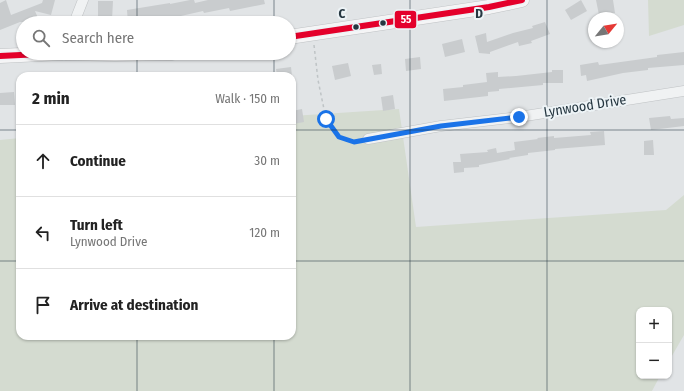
<!DOCTYPE html>
<html lang="en">
<head>
<meta charset="utf-8">
<style>
	body { margin:0; font-family:"Fira Sans Condensed",sans-serif; background:#f2f2f2; color:#222 }
	.controls { position:absolute; right:12px; bottom:12px; display:grid; overflow:hidden; border-radius:8px; box-shadow:0 1px 3px #0004 }
	.controls button { width:36px; height:36px; display:grid; place-items:center; padding:0; border:0; border-bottom:1px solid #e0e0e0; background:#fff; color:#222; font:20px sans-serif }
	.compass { position:absolute; left:588px; top:12px; width:36px; height:36px; border-radius:50%; background:#fff; box-shadow:0 1px 3px #0004; rotate:60deg }
	.stop { position:absolute; width:12px; height:12px; margin:-9px; border:3px solid #1a73e8; border-radius:50%; background:#fff }
	.stop.end { background:#1a73e8; border-color:#fff; box-shadow:0 1px 4px #0008 }
	.list { margin:0; padding:0; list-style:none }
	h2 { display:flex; justify-content:space-between; align-items:center; height:52px; margin:0; padding:0 16px; font-size:17px }
	h2 small { font-size:13px; font-weight:400; color:#767676 }
	.list li { display:grid; grid-template-columns:26px 1fr auto; gap:12px; align-items:center; box-sizing:border-box; height:72px; padding:0 16px; border-top:1px solid #e0e0e0 }
	.list b { display:block; font-size:15px; white-space:nowrap }
	.list p { margin:0; font-size:13px; white-space:nowrap; color:#767676 }
	.list em { font-size:13px; font-style:normal; color:#767676 }
	.icon { flex:none; width:22px; height:22px; fill:none; stroke:currentColor; stroke-width:2; stroke-linecap:round; stroke-linejoin:round }
	.map { position:relative; flex:none; width:684px; height:391px; overflow:hidden }
	.search { position:absolute; background:#fff; box-shadow:0 1px 3px #0004; left:16px; top:16px; width:280px; height:44px; display:flex; align-items:center; gap:10px; box-sizing:border-box; padding:0 14px; border-radius:22px; color:#767676; font-size:15px }
	.panel { position:absolute; background:#fff; box-shadow:0 1px 3px #0004; left:16px; top:72px; width:280px; height:268px; border-radius:12px }
	.map>svg:first-child { display:block }
	.green { fill:#d4dbd0 }
	.building { fill:#c9ccce }
	.lines { fill:none; stroke-linecap:round; stroke-linejoin:round }
	.street-casing { stroke:#bfc2c4; stroke-width:11 }
	.secondary-casing { stroke:#bfc2c4; stroke-width:15 }
	.path { stroke:#bfc4c6; stroke-width:1.5; stroke-dasharray:3 3; stroke-linecap:butt }
	.street { stroke:#f0f2f3; stroke-width:10 }
	.secondary { stroke:#f5f5f6; stroke-width:14 }
	.bus-1-casing { stroke:#edf3f6; stroke-width:9 }
	.bus-1 { stroke:#e4002b; stroke-width:6 }
	.route { stroke:#1a73e8; stroke-width:5 }
	.grid { fill:none; stroke:#263741; stroke-width:1; stroke-opacity:0.55 }
	.bus-dot { fill:#263741; stroke:#edf3f6; stroke-width:1.5 }
	.labels { text-anchor:middle; dominant-baseline:central; stroke-width:4; stroke-linejoin:round; paint-order:stroke }
	.street-label { font-size:14px; fill:#263741; stroke:#edf3f6 }
	.grid-label { font-size:13px; text-anchor:middle; font-weight:bold; fill:#263741; stroke:#edf3f6; stroke-width:4; stroke-linejoin:round; paint-order:stroke }
	.line-badge { stroke:#edf3f6; stroke-width:1.5 }
	.badge-label { font-size:11px; text-anchor:middle; font-weight:bold; fill:#fff }
</style>
</head>
<body>
<div class="map">
<svg width="684" height="391" viewBox="0 0 684 391">
	<rect width="100%" height="100%" fill="#e1e4e6"/>
	<g class="green">
		<polygon points="648,0 684,0 684,25 649,36"/>
		<polygon points="399,109 416,227 666,210 684,195 684,335 669,361 669,310 639,310 639,376 660,376 652,391 0,391 0,140 20,138 20,336 292,336 292,116"/>
	</g>
	<g class="building">
		<polygon points="6,0 11,15 42,3 43,0 55,0 51,15 35,11 40,23 20,22 0,30 0,3"/>
		<polygon points="190,0 194,0 195,3 208,0 264,0 265,4 230,11 229,8 204,13 203,11 172,18 173,21 161,23 154,23 153,19 128,23 127,10 170,3 170,4"/>
		<polygon points="581,0 587,11 571,20 565,10"/>
		<polygon points="596,0 613,0 615,13 599,15"/>
		<polygon points="98,1 113,1 112,20 98,19"/>
		<polygon points="545,22 550,34 531,41 532,43 519,46 518,42 490,52 490,54 479,53 475,36 486,33 487,42 513,33 533,28 532,26"/>
		<polygon points="462,39 465,52 445,57 442,44"/>
		<polygon points="684,52 684,65 648,68 648,70 623,73 587,81 586,75 581,76 580,65 598,62 599,65 657,57 657,55"/>
		<polygon points="420,57 421,69 406,71 405,59"/>
		<polygon points="348,63 351,76 335,80 332,66"/>
		<polygon points="381,64 382,74 374,75 372,65"/>
		<polygon points="291,67 292,76 277,76 276,69"/>
		<polygon points="552,70 563,70 563,83 543,83 543,85 499,89 499,91 488,92 488,96 444,101 443,89 463,87 463,85 487,82 486,73 498,72 498,77 516,76 552,72"/>
		<polygon points="14,92 15,105 0,105 0,93"/>
		<polygon points="393,95 395,109 383,111 381,97"/>
		<polygon points="302,109 304,122 293,124 292,111"/>
		<polygon points="670,116 671,119 684,118 684,126 651,130 649,118"/>
		<polygon points="604,131 605,145 555,149 555,150 528,153 528,155 509,158 510,159 479,165 479,167 464,168 464,172 454,173 453,162 461,162 460,154 488,152 487,150 496,148 497,153 515,150 514,142 538,139 537,138 554,136 554,138 591,135 590,132"/>
		<polygon points="653,140 654,155 644,155 644,141"/>
	</g>
	<g class="lines">
		<g class="street-casing">
			<g id="street">
				<polyline points="74,23 83,0"/>
				<polyline points="368,139 441,126 519,117 684,91"/>
			</g>
		</g>
		<g class="secondary-casing">
			<g id="secondary">
				<polyline points="289,37 489,7 522,0"/>
				<polyline points="65,53 115,54 172,53"/>
				<polyline points="0,56 62,53"/>
			</g>
		</g>
		<polyline class="path" points="314,45 318,80 326,119 339,137 353,142 358,141"/>
		<use href="#street" class="street"/>
		<use href="#secondary" class="secondary"/>
		<g class="bus-1-casing">
			<g id="bus-1">
				<polyline points="289,37 489,7 522,0"/>
				<polyline points="65,53 172,53"/>
				<polyline points="0,56 62,53"/>
			</g>
		</g>
		<use href="#bus-1" class="bus-1"/>
	</g>
	<g class="lines">
		<polyline class="route" points="326,119 339,137 354,142 441,126 519,117"/>
	</g>
	<path class="grid" d="M137 0V23M274 0V23M410 0V391M547 0V391M137 53V76M274 53V76M0 130H20M292 130H684M0 261H20M292 261H684M137 336V391M274 336V391"/>
	<g class="bus-dot">
		<circle cx="383" cy="23" r="3.5"/>
		<circle cx="356" cy="27" r="3.5"/>
	</g>
	<g class="labels">
		<g class="street-label">
			<text transform="translate(585 106) rotate(-9)">Lynwood Drive</text>
		</g>
	</g>
	<g class="grid-label">
		<text x="342" y="18">C</text>
		<text x="479" y="18">D</text>
	</g>
	<rect class="line-badge" x="394" y="10" width="23" height="19" rx="4" fill="#e4002b"/>
	<g class="badge-label">
		<text x="406" y="23">55</text>
	</g>
</svg>
<div class="controls">
<button>+</button>
<button>−</button>
</div>
<svg class="compass" viewBox="-18 -18 36 36"><path d="M0-13l5 13h-10z" fill="#e53935"/><path d="M0 13l5-13h-10z" fill="#767676"/></svg>
<div class="stop" style="left:326px;top:119px"></div>
<div class="stop end" style="left:519px;top:117px"></div>
<div class="search"><svg class="icon" aria-label="search" viewBox="0 0 24 24"><circle cx="10" cy="10" r="6"/><path d="M15 15l6 6"/></svg>Search here</div>
<section class="panel">
<h2>2 min<small>Walk · 150 m</small></h2>
<ul class="list">
<li><svg class="icon" aria-label="ahead" viewBox="0 0 24 24"><path d="M12 20V5M6 11l6-6 6 6"/></svg><div><b>Continue</b></div><em>30 m</em></li>
<li><svg class="icon" aria-label="left" viewBox="0 0 24 24"><path d="M17 20v-9H6M10 6l-5 5 5 5"/></svg><div><b>Turn left</b><p>Lynwood Drive</p></div><em>120 m</em></li>
<li><svg class="icon" aria-label="arrive" viewBox="0 0 24 24"><path d="M6 21V4h12l-3 4 3 4H6"/></svg><div><b>Arrive at destination</b></div></li>
</ul>
</section>
</div>
</body>
</html>
